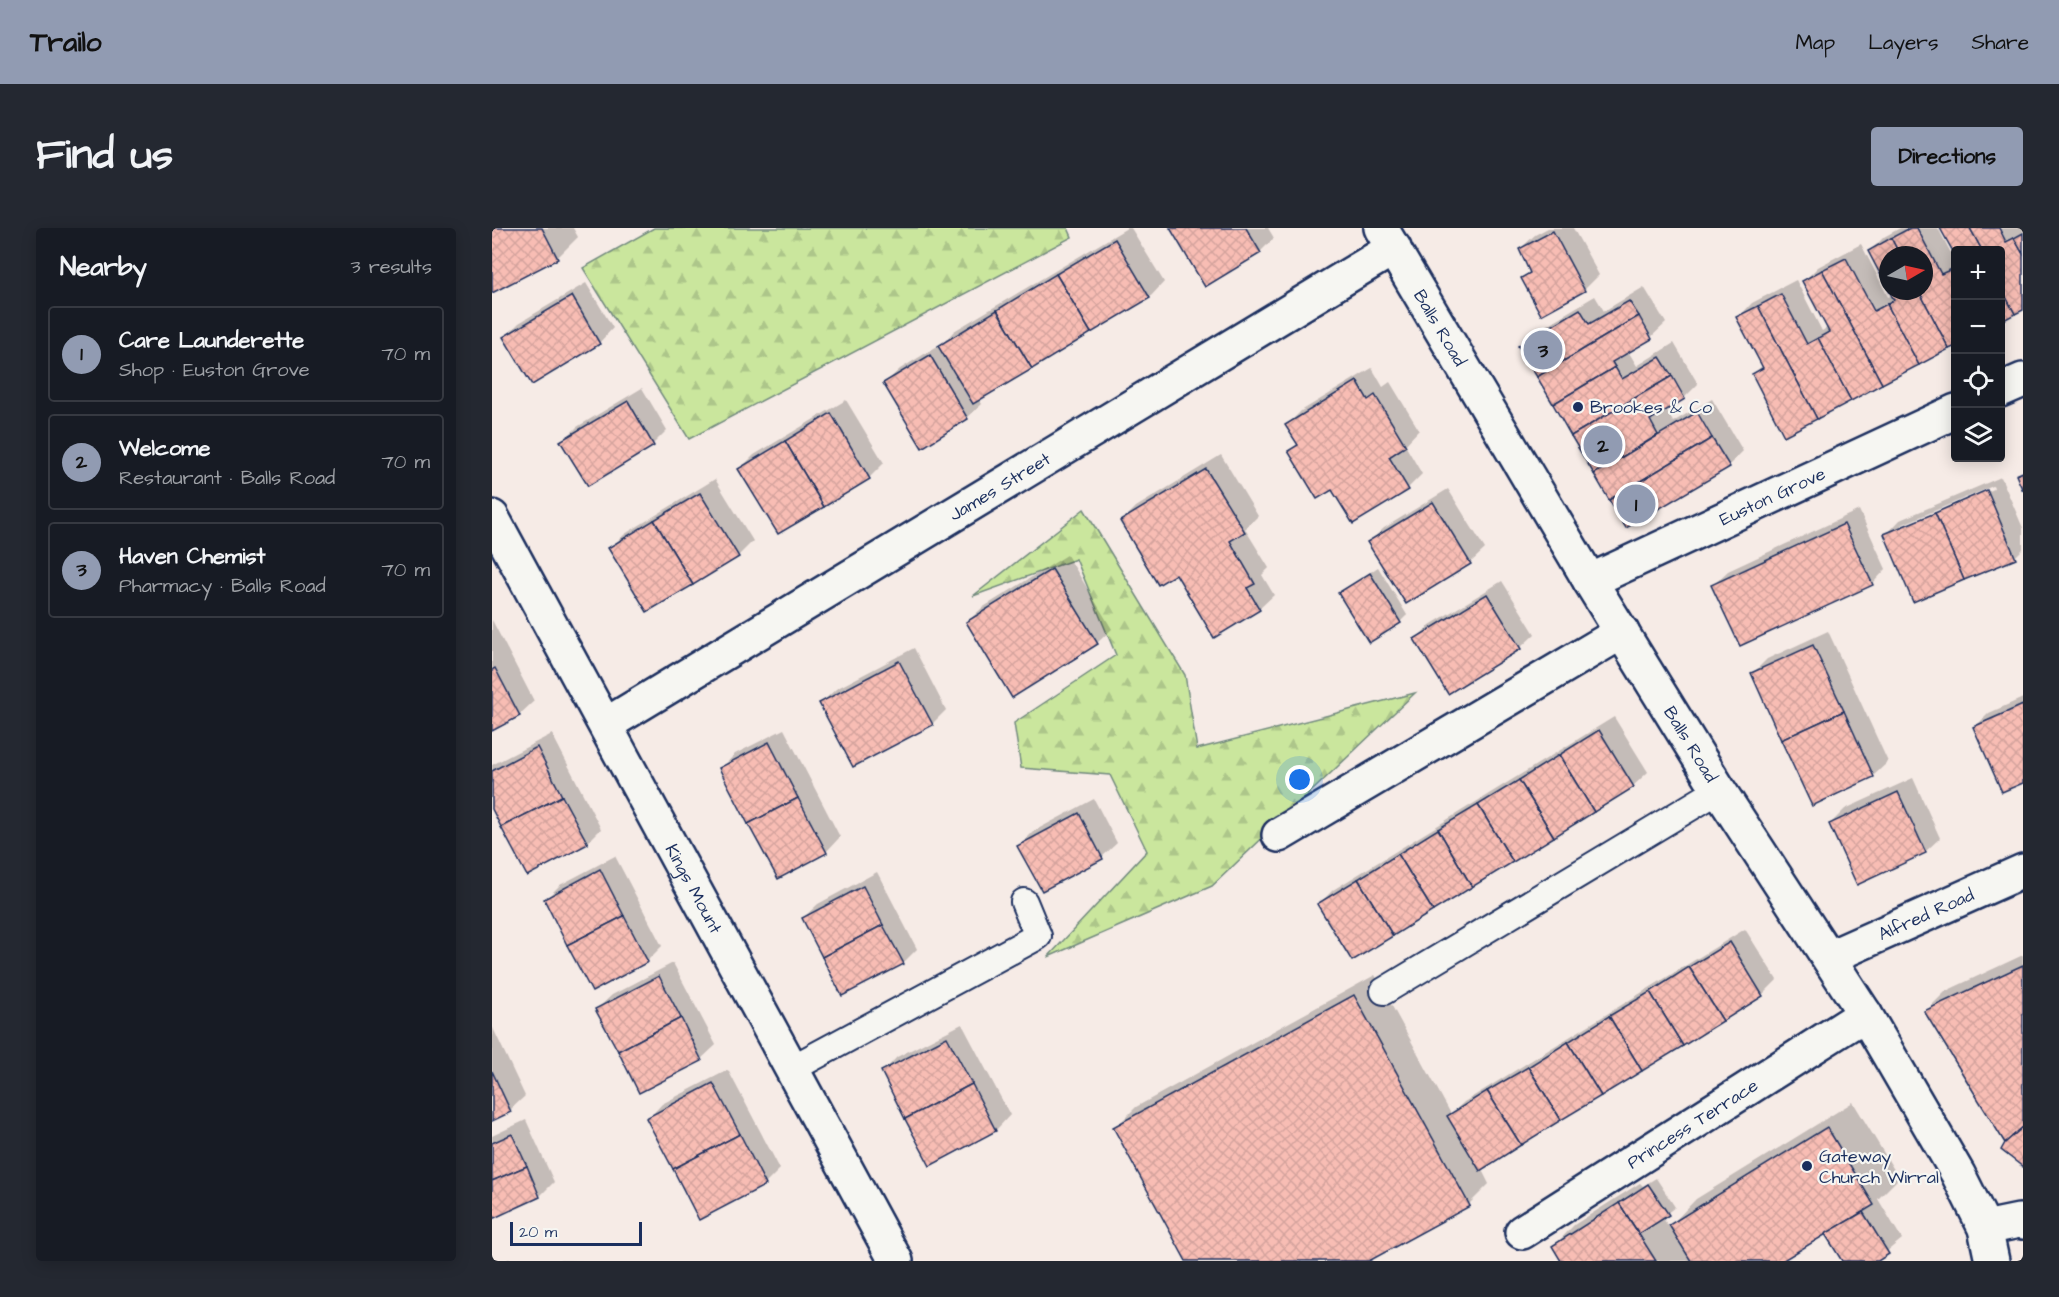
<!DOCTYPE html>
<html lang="en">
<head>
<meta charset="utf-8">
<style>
	body { margin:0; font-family:"Architects Daughter",sans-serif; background:#242831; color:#f1f3f6 }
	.controls { position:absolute; right:18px; top:18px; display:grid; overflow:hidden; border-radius:6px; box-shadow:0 3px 15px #0003 }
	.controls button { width:54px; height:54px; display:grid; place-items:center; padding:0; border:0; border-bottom:2px solid #363941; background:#171b24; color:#f1f3f6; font:30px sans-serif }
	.compass { position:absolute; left:1387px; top:18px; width:54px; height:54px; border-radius:50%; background:#171b24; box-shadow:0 3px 15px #0003; rotate:81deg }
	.scale { position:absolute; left:18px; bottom:15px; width:132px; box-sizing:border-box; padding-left:6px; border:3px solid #1b2f5e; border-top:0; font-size:16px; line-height:21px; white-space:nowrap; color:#1b2f5e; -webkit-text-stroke:4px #f6f6f2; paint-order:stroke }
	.you { position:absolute; left:808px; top:552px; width:21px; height:21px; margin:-15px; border:4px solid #fff; border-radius:50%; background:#1a73e8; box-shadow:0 0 0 9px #1a73e833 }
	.badge { display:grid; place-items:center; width:39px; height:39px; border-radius:50%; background:#919bb2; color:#111; font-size:20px; font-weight:700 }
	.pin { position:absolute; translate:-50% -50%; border:3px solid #fff; box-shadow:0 2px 6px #0006 }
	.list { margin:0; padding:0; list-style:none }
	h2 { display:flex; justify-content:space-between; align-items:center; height:78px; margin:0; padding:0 24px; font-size:26px }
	h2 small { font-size:20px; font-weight:400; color:#9ea1a6 }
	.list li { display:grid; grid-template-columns:39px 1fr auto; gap:18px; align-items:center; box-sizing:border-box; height:96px; margin:0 12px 12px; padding:0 12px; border:2px solid #363941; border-radius:6px }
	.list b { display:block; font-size:22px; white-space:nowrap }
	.list p { margin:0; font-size:20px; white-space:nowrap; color:#9ea1a6 }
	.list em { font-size:20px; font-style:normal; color:#9ea1a6 }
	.icon { flex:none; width:33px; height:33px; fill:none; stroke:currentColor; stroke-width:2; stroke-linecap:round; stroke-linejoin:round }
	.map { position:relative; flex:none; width:1531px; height:1033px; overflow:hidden; border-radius:6px }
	header { display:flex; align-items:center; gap:36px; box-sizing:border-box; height:84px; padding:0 30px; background:#919bb2; color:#111 }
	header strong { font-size:28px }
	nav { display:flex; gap:33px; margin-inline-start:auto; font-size:21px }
	.intro { display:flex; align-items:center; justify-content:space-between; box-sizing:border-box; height:144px; padding:0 36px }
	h1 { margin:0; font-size:42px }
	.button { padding:15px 27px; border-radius:6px; background:#919bb2; color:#111; font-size:21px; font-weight:700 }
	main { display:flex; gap:36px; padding:0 36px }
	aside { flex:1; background:#171b24; border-radius:6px; box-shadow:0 3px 15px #0003 }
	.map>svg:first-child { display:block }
	.forest { fill:url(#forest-firs); stroke:#728a7e; stroke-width:1.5 }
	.shadow { fill:#0003; fill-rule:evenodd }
	.building { fill:url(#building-cross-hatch); stroke:#1b2f5e; stroke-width:1.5 }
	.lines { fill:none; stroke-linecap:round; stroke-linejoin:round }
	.lane-casing { stroke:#1b2f5e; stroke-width:30 }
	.street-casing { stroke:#1b2f5e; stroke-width:38 }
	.secondary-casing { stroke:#1b2f5e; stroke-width:38 }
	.lane { stroke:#f6f6f2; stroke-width:26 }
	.street { stroke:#f6f6f2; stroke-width:33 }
	.secondary { stroke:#f6f6f2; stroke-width:33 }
	.poi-dot { fill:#1b2f5e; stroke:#f6f6f2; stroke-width:2 }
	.labels { text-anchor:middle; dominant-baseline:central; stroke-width:4.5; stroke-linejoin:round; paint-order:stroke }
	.street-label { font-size:18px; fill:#1b2f5e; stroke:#f6f6f2 }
	.poi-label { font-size:18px; fill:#1b2f5e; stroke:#f6f6f2; text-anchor:start }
</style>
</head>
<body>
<header>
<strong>Trailo</strong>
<nav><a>Map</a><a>Layers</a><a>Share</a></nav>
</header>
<div class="intro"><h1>Find us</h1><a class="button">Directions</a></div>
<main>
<aside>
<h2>Nearby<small>3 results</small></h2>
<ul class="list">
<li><span class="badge">1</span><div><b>Care Launderette</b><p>Shop · Euston Grove</p></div><em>70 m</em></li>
<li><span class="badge">2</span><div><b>Welcome</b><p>Restaurant · Balls Road</p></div><em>70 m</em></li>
<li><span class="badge">3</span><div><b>Haven Chemist</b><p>Pharmacy · Balls Road</p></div><em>70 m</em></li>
</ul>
</aside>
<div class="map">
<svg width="1531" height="1033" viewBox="0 0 1531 1033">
	<defs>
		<pattern id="forest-firs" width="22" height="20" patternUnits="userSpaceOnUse" patternTransform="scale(1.5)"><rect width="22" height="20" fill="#cae69d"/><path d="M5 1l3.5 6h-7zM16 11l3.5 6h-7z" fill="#adc68a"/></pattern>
		<pattern id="building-cross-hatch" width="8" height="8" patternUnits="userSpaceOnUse" patternTransform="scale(1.5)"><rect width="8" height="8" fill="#f8bdb4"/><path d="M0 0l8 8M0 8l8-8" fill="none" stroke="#d4a39d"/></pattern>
	</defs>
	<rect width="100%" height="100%" fill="#f6ebe6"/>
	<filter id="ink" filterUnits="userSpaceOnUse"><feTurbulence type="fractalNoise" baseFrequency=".0167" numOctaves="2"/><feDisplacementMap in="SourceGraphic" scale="12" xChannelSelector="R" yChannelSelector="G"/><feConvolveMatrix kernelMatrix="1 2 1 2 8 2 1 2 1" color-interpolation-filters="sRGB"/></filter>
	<g filter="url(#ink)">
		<g class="forest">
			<polygon points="162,0 576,0 580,9 197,211 91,40"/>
			<polygon points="592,281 693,447 705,521 923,465 720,658 556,729 655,623 618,547 529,540 522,495 624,427 584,331 481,368"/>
		</g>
		<g class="shadow">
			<polygon points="0,0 81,0 86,9 65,30 0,63"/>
			<polygon points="635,0 639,0 672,54 658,69 487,171 490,176 475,190 393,155 408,141 452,114 462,103"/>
			<polygon points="680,0 776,0 782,10 768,24"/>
			<polygon points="1056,0 1081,0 1107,47 1092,62 1050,85 1031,50 1039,42 1028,21 1043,7"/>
			<polygon points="1408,0 1446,0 1463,33 1464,116 1261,146 1271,137 1246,90 1260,75 1304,52 1330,103 1336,99 1312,53 1326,39 1369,16 1396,69 1401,67 1399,63 1432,63 1432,27 1396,27 1396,58 1378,23 1392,9"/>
			<polygon points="1450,0 1531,0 1531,80 1508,92 1508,22 1464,22"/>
			<polygon points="94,55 121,100 107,115 13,109 27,95"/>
			<polygon points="1152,59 1174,95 1159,109 1136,123 1145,138 1182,115 1206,156 1192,170 1174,181 1181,194 1220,171 1251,223 1237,237 1134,298 1028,118 1043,104 1103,68 1112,83"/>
			<polygon points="880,140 891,159 898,154 927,202 913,217 930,246 916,260 841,260 798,224 806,215 795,197 809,183"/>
			<polygon points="150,160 175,202 161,216 70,214 85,199"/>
			<polygon points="354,172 392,235 377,250 248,241 262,227"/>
			<polygon points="729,227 766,288 753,301 777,340 770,347 782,367 767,381 684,344 630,293 644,279"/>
			<path d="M1509 249 1531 300V321L1523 329 1394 307 1408 292ZM1501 258 1502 261 1409 301V297Z"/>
			<polygon points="223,251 261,313 246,328 118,320 133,306"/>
			<polygon points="956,261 993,321 978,335 877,314 892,300"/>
			<polygon points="1367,282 1394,341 1380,356 1221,357 1236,343"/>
			<polygon points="575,327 620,401 605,415 475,394 490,380"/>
			<polygon points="886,339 915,387 908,394 848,365"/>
			<polygon points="1010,353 1043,406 1028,420 924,411 938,397"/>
			<polygon points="0,392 42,473 27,487 0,502"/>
			<polygon points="1336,403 1396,534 1381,548 1260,446 1275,431"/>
			<polygon points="422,420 454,482 440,496 329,475 344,461"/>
			<polygon points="1531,470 1531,553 1511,562 1483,499 1497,485"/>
			<polygon points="1122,489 1156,544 1141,558 827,676 841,662"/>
			<polygon points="292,501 348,609 334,624 229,541 243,526"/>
			<polygon points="60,506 109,601 95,615 0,578 0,537"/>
			<polygon points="1421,550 1448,610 1433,624 1338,596 1353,581"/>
			<polygon points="602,571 625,615 610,629 551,661 527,618 542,603"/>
			<polygon points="123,628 170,718 155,733 54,671 68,657"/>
			<polygon points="385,644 425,721 411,735 311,690 326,676"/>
			<polygon points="1253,701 1285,752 1270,767 989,940 997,956 977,976 874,1033 696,1033 623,900 644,879 883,747 959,886 972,874"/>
			<polygon points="1531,727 1531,937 1511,921 1515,915 1434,783 1454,763"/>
			<polygon points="181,735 224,817 209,831 148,863 105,781 120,767"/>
			<polygon points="470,796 518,887 504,902 439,936 391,844 405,829"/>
			<polygon points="0,798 33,868 18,882 0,891"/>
			<polygon points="236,842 288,941 274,955 207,990 156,891 170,876"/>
			<polygon points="1361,874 1407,950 1386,971 1410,1011 1383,1033 1351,1033 1334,1004 1287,1033 1071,1033 1062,1018 1082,997 1148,955 1151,958 1164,950 1183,979 1170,989 1177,999 1204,971"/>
			<polygon points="34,892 62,954 48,968 0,989 0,908"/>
			<polygon points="16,1031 92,1033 14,1033"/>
		</g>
		<g class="building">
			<polygon points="0,0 50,0 66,31 0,65"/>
			<polygon points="678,0 754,0 769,25 713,59"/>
			<polygon points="1418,0 1425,0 1449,46 1460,41 1464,48 1464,118 1457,121 1427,63 1432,63 1432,27 1408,27 1399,10"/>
			<polygon points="1448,0 1478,0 1490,22 1464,22 1464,29"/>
			<polygon points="1478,0 1507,0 1514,14 1522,10 1531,26 1531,82 1523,86 1508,58 1508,22 1490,22"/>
			<polygon points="1061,3 1093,63 1049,87 1029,50 1038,45 1027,21"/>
			<polygon points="1531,5 1531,26 1522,10"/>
			<polygon points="1399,10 1408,27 1396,27 1396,61 1376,23"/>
			<polygon points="623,11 658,70 599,105 564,46"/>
			<polygon points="1354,30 1382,83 1395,76 1427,137 1390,156 1330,42"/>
			<polygon points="1330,42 1390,156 1359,173 1326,110 1337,104 1310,53"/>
			<polygon points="564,46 599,105 540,141 505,82"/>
			<polygon points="1508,58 1523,86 1508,94"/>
			<polygon points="1397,63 1427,63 1457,121 1427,137 1395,76 1402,72"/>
			<polygon points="1289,66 1315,116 1326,110 1359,173 1325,191 1266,78"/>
			<polygon points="80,68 108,116 40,157 11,109"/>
			<polygon points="1137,73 1147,88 1045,149 1026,118 1088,81 1097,96"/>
			<polygon points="1266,78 1325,191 1292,208 1260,146 1271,140 1244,89"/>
			<polygon points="505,82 540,141 481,176 446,118"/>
			<polygon points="1147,88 1160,111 1120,134 1123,139 1061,176 1045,149"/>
			<polygon points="438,127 476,191 430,220 391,155"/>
			<polygon points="1168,129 1180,148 1079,208 1061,176 1123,139 1130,151"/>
			<polygon points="1180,148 1193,171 1158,192 1166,207 1102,246 1079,208"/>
			<polygon points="865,153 876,172 883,167 914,218 897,229 917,262 861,296 840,262 825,271 796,223 806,217 793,197"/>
			<polygon points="136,173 162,218 96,258 68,213"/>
			<polygon points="1205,184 1220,210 1117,272 1102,246"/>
			<polygon points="339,185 378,251 332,279 293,213"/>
			<polygon points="1220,210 1238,239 1134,300 1117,272"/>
			<polygon points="293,213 332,279 286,306 246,241"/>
			<polygon points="714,241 753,304 738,313 763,356 755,360 768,382 722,410 684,346 666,357 628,293"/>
			<polygon points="1531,244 1531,263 1524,247"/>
			<polygon points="1495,262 1524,331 1472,352 1443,285"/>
			<polygon points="208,265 247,329 201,357 162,292"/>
			<polygon points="941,274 979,336 914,376 875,314"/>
			<polygon points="1443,285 1472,352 1421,374 1392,306"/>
			<polygon points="162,292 201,357 155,384 116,320"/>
			<polygon points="1352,296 1381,357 1248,418 1219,357"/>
			<polygon points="560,341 606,416 520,470 474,394"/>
			<polygon points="878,345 909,395 877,415 846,365"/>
			<polygon points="995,366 1029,421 956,466 922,411"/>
			<polygon points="1321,417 1352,483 1289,512 1259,445"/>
			<polygon points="407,433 441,497 361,539 327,475"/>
			<polygon points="3,440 28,488 0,503 0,442"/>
			<polygon points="1531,477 1531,555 1510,564 1481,499"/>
			<polygon points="1352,483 1382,549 1320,578 1289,512"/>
			<polygon points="1107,502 1142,559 1102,584 1067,527"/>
			<polygon points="277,514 306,570 256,596 227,540"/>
			<polygon points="45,519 70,568 9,599 0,581 0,543"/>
			<polygon points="1067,527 1102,584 1062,609 1027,552"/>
			<polygon points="1027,552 1062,609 1021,634 986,577"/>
			<polygon points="1406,564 1434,625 1365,657 1337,596"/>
			<polygon points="70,568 96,616 35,648 9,599"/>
			<polygon points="306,570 335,625 286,651 256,596"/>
			<polygon points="986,577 1021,634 980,659 946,601"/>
			<polygon points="587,585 611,631 550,663 525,618"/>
			<polygon points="946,601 980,659 941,683 906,626"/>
			<polygon points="906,626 941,683 901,708 866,651"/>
			<polygon points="108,641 132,688 75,717 52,671"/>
			<polygon points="866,651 901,708 860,733 825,676"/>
			<polygon points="371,658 391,697 330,729 310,690"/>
			<polygon points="132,688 156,734 100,764 75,717"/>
			<polygon points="391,697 412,736 350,768 330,729"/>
			<polygon points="1238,714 1271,768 1231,793 1197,739"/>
			<polygon points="1531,737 1531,899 1513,915 1432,783"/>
			<polygon points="1197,739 1231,793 1191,818 1158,764"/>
			<polygon points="167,748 189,790 126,823 103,781"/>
			<polygon points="1158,764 1191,818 1150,843 1117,788"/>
			<polygon points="862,767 978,978 877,1033 694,1033 621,899"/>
			<polygon points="1117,788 1150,843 1109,868 1076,814"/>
			<polygon points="189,790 210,833 147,865 126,823"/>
			<polygon points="455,809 480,856 413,891 389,843"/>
			<polygon points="1076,814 1109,868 1069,892 1036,839"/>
			<polygon points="1036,839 1069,892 1029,917 995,863"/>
			<polygon points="0,843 19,884 0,893"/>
			<polygon points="221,855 248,906 181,941 154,890"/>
			<polygon points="480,856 504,903 438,938 413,891"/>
			<polygon points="995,863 1029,917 988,943 955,888"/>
			<polygon points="1335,899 1382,977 1290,1033 1199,1033 1177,997"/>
			<polygon points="1531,899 1531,939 1509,922 1513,915"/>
			<polygon points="20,906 35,938 0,953 0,915"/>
			<polygon points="248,906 274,957 207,992 181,941"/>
			<polygon points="35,938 48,969 0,991 0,953"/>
			<polygon points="1156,956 1177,987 1147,1006 1127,975"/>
			<polygon points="1127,975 1164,1033 1069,1033 1060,1018"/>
			<polygon points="1371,984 1397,1026 1386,1033 1350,1033 1333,1006"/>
		</g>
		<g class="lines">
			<g class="lane-casing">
				<g id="lane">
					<polyline points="892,763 1227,562"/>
					<polyline points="301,840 546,708 532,674"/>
				</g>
			</g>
			<g class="street-casing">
				<g id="street">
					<polyline points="1508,162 1531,152"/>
					<path id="s1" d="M0 289 404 1033"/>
					<path id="s2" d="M1098 353 1464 183"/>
					<path id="s3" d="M115 496 902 20"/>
					<polyline points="787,607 1130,404"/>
					<path id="s4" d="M1338 729 1531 643"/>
					<polyline points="1493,1000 1527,993 1531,994"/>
					<path id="s5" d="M1030 1004 1373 786"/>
				</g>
			</g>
			<g class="secondary-casing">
				<g id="secondary">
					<path id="s6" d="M889 0 1098 353 1227 562 1373 786 1466 946 1493 1000 1500 1033"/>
				</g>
			</g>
			<use href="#lane" class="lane"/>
			<use href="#street" class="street"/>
			<use href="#secondary" class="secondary"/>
		</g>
	</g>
	<g class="poi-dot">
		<circle cx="1086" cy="179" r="6"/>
		<circle cx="1315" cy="938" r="6"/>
	</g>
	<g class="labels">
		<g class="street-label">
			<text stroke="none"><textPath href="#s6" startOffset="116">Balls Road</textPath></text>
			<text stroke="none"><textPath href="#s3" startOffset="459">James Street</textPath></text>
			<text stroke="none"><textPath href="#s2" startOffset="201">Euston Grove</textPath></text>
			<text stroke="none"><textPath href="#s6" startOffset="602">Balls Road</textPath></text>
			<text stroke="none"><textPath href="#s1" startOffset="423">Kings Mount</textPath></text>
			<text stroke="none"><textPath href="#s4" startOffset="105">Alfred Road</textPath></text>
			<text stroke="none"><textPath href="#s5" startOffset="202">Princess Terrace</textPath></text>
		</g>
		<g class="poi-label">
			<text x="1098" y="179">Brookes &amp; Co</text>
			<text x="1327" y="928">Gateway<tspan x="1327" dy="21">Church Wirral</tspan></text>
		</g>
	</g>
</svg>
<div class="controls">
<button>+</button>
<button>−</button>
<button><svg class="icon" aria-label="locate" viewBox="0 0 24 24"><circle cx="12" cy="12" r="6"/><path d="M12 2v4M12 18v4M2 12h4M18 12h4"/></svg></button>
<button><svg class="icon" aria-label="layers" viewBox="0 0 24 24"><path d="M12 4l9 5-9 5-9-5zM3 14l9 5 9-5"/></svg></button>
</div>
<svg class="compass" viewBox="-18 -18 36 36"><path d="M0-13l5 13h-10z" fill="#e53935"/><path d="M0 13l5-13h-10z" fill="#9ea1a6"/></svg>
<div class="scale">20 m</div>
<div class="you"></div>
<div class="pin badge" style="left:1144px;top:276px">1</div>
<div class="pin badge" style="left:1111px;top:217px">2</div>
<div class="pin badge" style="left:1051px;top:122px">3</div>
</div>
</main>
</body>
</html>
